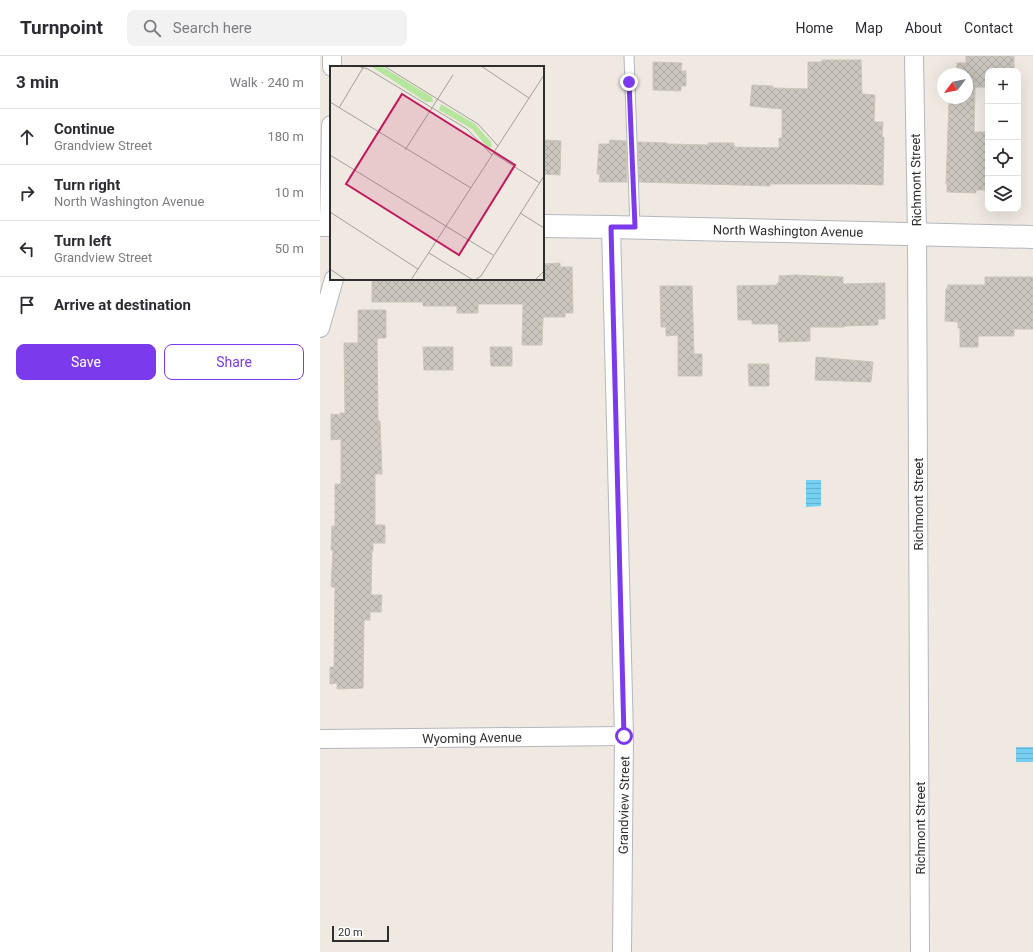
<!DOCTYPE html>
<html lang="en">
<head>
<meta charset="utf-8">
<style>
	body { margin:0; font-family:Roboto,sans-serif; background:#f2f2f3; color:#2b2b33 }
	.controls { position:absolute; right:12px; top:12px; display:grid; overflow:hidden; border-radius:8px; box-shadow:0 4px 16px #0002 }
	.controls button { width:36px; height:36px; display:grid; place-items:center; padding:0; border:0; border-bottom:1px solid #e1e1e2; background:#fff; color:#2b2b33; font:20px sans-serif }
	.compass { position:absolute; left:617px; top:12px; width:36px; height:36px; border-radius:50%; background:#fff; box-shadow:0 4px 16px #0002; rotate:238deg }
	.scale { position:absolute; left:12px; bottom:10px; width:57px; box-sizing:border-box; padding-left:4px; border:2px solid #2e2e2e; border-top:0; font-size:11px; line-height:14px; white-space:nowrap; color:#2e2e2e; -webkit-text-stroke:3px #fff; paint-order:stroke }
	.stop { position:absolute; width:12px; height:12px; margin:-9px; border:3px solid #7c3aed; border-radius:50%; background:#fff }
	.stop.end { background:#7c3aed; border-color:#fff; box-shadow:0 1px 4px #0008 }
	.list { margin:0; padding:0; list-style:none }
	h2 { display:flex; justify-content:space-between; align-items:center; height:52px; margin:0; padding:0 16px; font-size:17px }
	h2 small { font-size:13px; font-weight:400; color:#7c7c81 }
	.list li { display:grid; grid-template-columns:26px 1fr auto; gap:12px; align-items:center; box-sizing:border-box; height:56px; padding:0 16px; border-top:1px solid #e1e1e2 }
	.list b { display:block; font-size:15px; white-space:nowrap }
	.list p { margin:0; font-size:13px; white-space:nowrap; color:#7c7c81 }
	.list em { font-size:13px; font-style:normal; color:#7c7c81 }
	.actions { display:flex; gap:8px; padding:12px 16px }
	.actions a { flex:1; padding:9px 0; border:1px solid #7c3aed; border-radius:8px; text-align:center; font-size:14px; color:#7c3aed }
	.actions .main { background:#7c3aed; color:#fff }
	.icon { flex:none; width:22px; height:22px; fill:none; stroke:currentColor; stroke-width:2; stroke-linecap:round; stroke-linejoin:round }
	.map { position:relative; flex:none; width:713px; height:896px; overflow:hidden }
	header { display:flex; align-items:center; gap:24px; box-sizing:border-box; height:56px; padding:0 20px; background:#fff; border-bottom:1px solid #e1e1e2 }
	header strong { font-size:19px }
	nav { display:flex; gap:22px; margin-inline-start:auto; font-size:14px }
	.search { width:280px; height:36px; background:#f2f2f3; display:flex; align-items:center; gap:10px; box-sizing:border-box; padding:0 14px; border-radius:8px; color:#7c7c81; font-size:15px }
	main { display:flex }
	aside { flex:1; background:#fff }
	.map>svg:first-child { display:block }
	.water { fill:url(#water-rules) }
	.building { fill:url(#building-cross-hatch); stroke:#cbc5ba }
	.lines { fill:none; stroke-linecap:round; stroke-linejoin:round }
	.service-casing { stroke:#b4b7c1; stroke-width:11 }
	.minor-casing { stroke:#b4b7c1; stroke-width:20 }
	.tertiary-casing { stroke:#b4b7c1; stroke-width:24 }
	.service { stroke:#fff; stroke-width:9 }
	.minor { stroke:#fff; stroke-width:18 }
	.tertiary { stroke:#fff; stroke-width:22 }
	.route { stroke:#7c3aed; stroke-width:5 }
	.labels { text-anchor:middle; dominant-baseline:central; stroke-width:4; stroke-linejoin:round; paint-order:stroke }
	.street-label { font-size:13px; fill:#2e2e2e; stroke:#fff }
	.inset-road { fill:none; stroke:#a29e99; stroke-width:1 }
	.view { fill:#c2185b; fill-opacity:0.15; stroke:#c2185b; stroke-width:2 }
	.inset-edge { fill:none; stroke:#2e2e2e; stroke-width:2 }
</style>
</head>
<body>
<header>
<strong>Turnpoint</strong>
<div class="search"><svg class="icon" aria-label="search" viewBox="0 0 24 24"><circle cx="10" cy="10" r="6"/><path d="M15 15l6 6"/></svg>Search here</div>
<nav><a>Home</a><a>Map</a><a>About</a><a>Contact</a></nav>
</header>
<main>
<aside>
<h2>3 min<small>Walk · 240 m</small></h2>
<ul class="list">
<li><svg class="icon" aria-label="ahead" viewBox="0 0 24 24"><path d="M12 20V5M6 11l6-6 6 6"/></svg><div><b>Continue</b><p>Grandview Street</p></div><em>180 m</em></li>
<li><svg class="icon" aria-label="right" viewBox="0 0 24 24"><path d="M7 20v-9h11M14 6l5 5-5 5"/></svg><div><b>Turn right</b><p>North Washington Avenue</p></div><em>10 m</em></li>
<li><svg class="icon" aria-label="left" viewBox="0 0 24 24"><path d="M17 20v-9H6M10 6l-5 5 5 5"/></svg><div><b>Turn left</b><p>Grandview Street</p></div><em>50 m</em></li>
<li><svg class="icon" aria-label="arrive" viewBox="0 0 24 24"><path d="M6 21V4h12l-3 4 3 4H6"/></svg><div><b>Arrive at destination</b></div></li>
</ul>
<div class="actions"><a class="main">Save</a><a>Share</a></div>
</aside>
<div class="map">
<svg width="713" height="896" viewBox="0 0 713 896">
	<defs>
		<pattern id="water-rules" width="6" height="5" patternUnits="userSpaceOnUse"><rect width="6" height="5" fill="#75cff0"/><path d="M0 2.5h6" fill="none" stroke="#66b2ce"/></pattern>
		<pattern id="building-cross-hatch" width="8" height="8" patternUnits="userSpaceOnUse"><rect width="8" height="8" fill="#cbc7bf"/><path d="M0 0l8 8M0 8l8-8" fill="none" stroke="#afaba4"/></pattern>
	</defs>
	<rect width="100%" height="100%" fill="#efe9e1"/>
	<g class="water">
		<polygon points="486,424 501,424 501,450 486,451"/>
		<rect x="696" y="691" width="17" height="15"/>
	</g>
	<g class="building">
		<polygon points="646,0 694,0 694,15 668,15 668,31 655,31 654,76 668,76 668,134 656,134 656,137 627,136 627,128 626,128 629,45 636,46 636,42 647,42 647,18 637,18 637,7 646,7"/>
		<polygon points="502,4 541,4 542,38 555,39 554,66 563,66 562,81 564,81 563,129 533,128 450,128 450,130 319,126 318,86 347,87 347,88 388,89 388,87 414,87 414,91 459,92 459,82 462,82 462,53 430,50 432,29 453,30 453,32 488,33 488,6 502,6"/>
		<polygon points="333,6 362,7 361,15 366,15 366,30 361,30 361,35 333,34"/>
		<polygon points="223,84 241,85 240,119 223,118"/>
		<polygon points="290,84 306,85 307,126 279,126 280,118 277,118 279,88 289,88"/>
		<polygon points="240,207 240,211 252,211 253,257 245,257 245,261 223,261 222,289 202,289 203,248 158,248 158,257 137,257 137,250 103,250 103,246 52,246 52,223 223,223 223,208"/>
		<polygon points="476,219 523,221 523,228 565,227 565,263 558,263 558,269 524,270 524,271 490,271 490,285 459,286 458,268 432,268 432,264 418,264 417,230 457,229 457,227 459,227 459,220"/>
		<polygon points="665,221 713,221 713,273 694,273 694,280 658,280 658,291 640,291 640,272 638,272 638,266 625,265 626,233 627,233 628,229 665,229"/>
		<polygon points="340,230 372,230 374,298 382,298 382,320 358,320 358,279 346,280 346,271 341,271"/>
		<polygon points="38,254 66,254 66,282 57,282 58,365 60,365 62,418 55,418 55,469 65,469 65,487 53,487 53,495 52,495 51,539 62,539 61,556 50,556 50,564 44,564 43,632 17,633 17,627 10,628 10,611 14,611 15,531 11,531 13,494 11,494 12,470 15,470 15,428 21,428 21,383 11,384 11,358 20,359 20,357 25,357 24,287 38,287"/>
		<polygon points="103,291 133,291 133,314 104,314"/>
		<polygon points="170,291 192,291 192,310 171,310"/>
		<polygon points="496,301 553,306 551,326 495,324"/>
		<polygon points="428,308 449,308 449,330 429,330"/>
	</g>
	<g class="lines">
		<g class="service-casing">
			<polyline id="service" points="309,0 315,171"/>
		</g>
		<g class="minor-casing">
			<g id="minor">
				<polyline points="594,0 597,178 600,896"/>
				<polyline points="12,11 12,0"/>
				<polyline points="9,169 11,69"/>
				<polyline points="291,171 304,680 302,896"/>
				<polyline points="0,272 14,223"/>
				<polyline points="0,683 304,680"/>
			</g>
		</g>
		<g class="tertiary-casing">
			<g id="tertiary">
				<polyline points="0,169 11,169"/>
				<polyline points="223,170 291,171 713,181"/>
			</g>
		</g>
		<use href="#service" class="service"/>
		<use href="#minor" class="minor"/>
		<use href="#tertiary" class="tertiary"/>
	</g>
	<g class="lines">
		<polyline class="route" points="304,680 291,171 315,171 309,26"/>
	</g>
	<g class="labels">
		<g class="street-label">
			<text transform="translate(596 124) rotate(-91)">Richmont Street</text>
			<text transform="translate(468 175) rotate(1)">North Washington Avenue</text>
			<text transform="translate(598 448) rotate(-90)">Richmont Street</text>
			<text transform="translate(152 682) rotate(-1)">Wyoming Avenue</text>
			<text transform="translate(304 749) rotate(-89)">Grandview Street</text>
			<text transform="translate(600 772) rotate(-90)">Richmont Street</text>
		</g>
	</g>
	<g transform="translate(10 10)">
		<rect width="214" height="214" fill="#efe9e1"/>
		<path d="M51 0 102 31 103 36H96L42 1ZM111 38 145 58 161 76 162 81H157L142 63 109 44Z" fill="#b6e59e"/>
		<path class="inset-road" d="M27 0 38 3 137 63 162 89M54 0 148 58 168 80M151 0 199 32M0 36 141 122M9 42 34 0M75 84 123 9M163 87 210 117M0 89 163 189M0 146 88 203M190 147 214 162M99 187 143 214M0 203 16 214M81 214 214 9M145 214 151 210 214 110M205 214 214 205"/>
		<path class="view" d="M72 28 185 99 129 189 16 118Z"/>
		<rect width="214" height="214" class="inset-edge"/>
	</g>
</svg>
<div class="controls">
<button>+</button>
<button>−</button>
<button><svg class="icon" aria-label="locate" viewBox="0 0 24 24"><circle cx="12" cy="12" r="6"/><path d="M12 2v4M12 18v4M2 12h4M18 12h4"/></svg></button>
<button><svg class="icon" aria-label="layers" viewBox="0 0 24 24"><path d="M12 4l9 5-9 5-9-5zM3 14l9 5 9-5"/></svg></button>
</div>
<svg class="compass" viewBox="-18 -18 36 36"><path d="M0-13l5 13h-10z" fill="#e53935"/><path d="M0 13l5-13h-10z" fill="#7c7c81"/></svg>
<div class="scale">20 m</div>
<div class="stop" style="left:304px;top:680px"></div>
<div class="stop end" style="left:309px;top:26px"></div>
</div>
</main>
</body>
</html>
